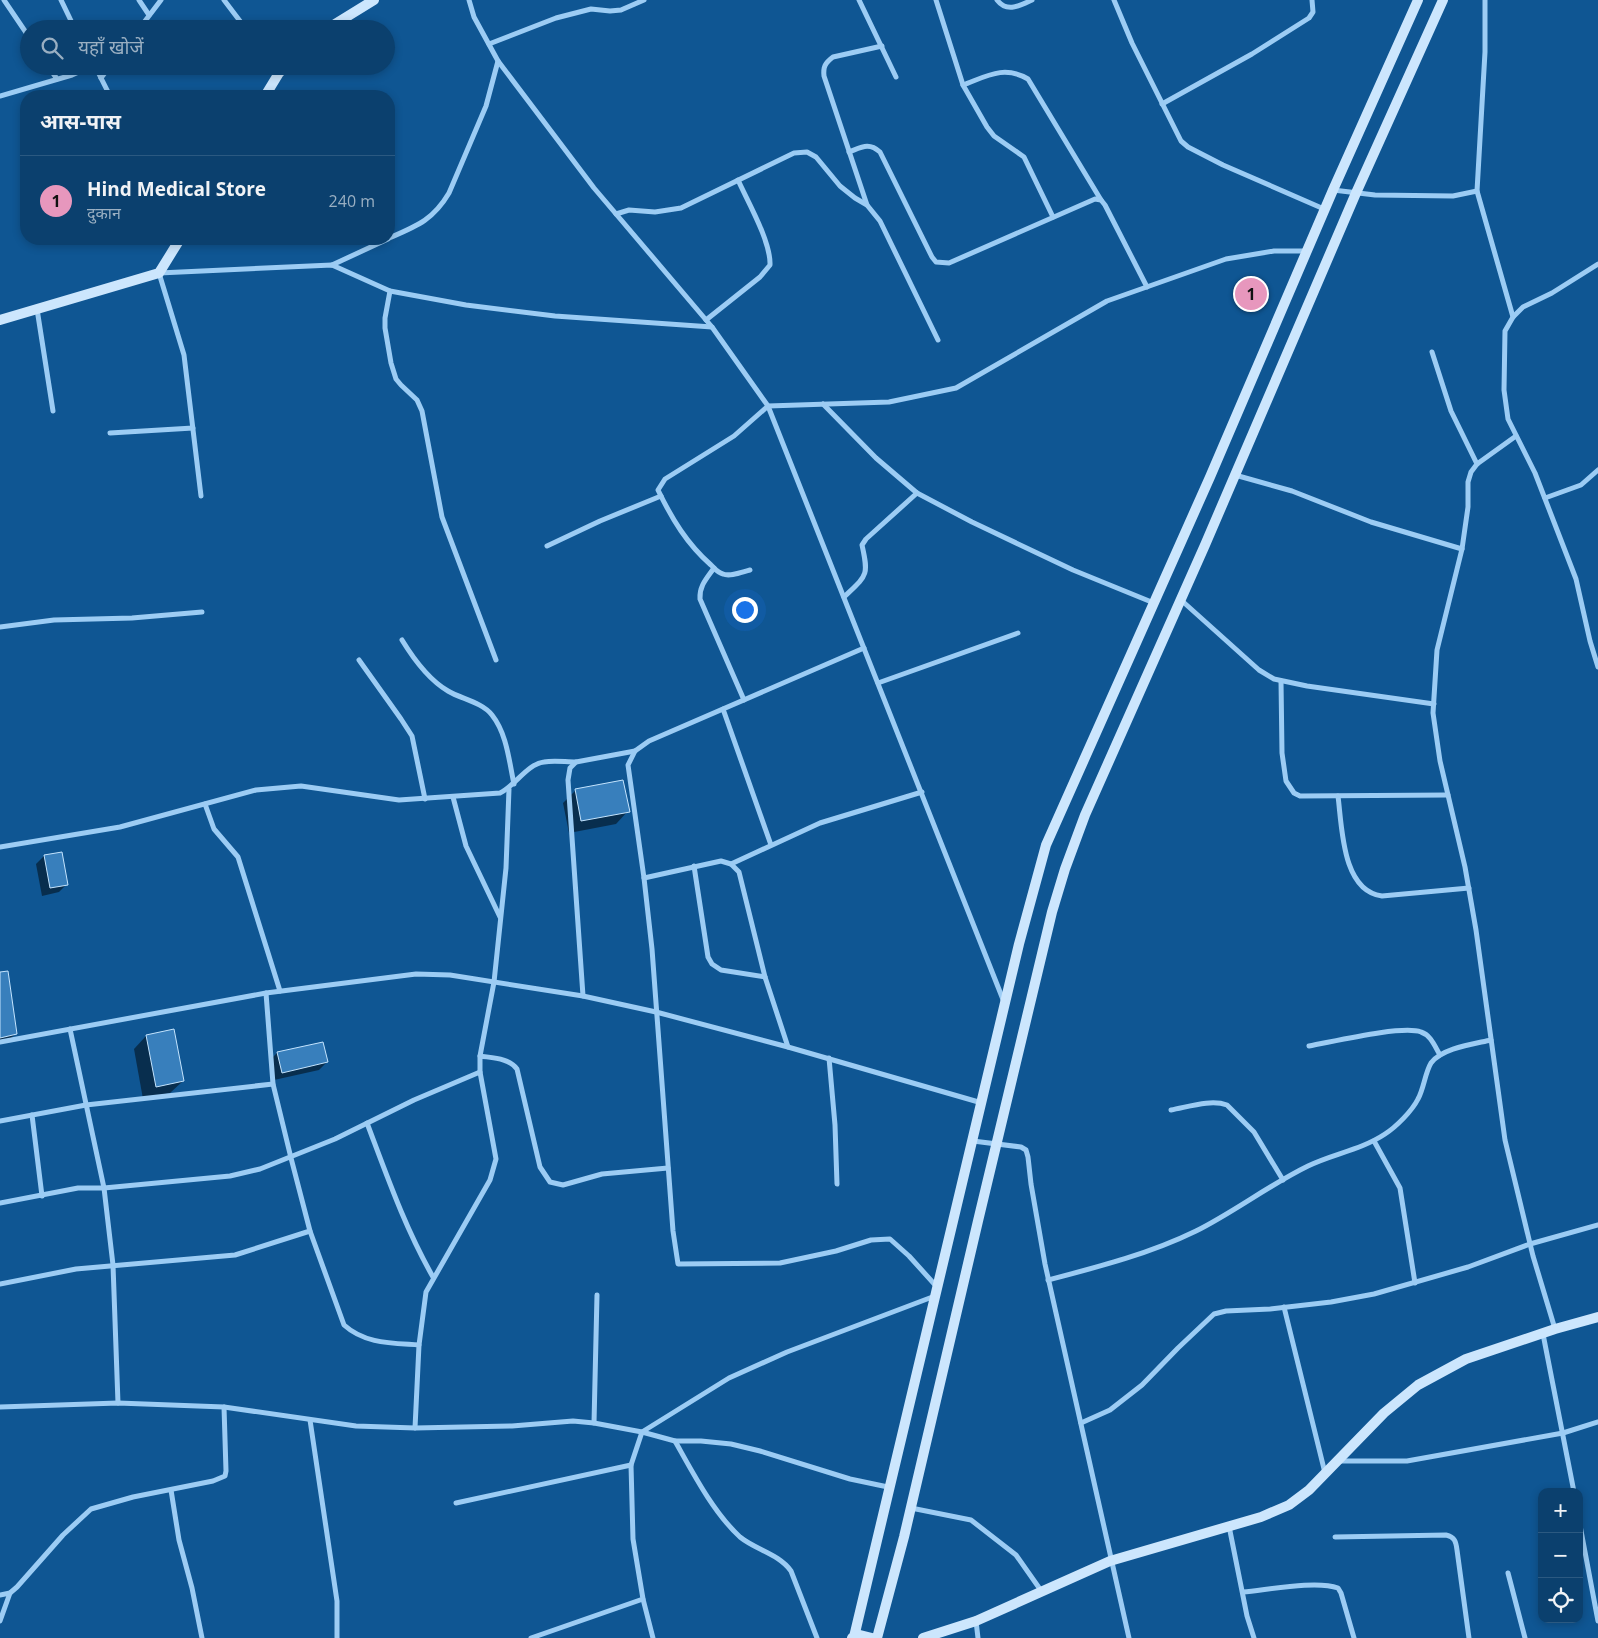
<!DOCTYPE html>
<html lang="hi">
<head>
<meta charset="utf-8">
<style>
	body { margin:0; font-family:"Open Sans","Noto Sans Devanagari",sans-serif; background:#194b76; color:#f1f3f6 }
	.controls { position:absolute; right:15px; bottom:15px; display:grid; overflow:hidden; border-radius:10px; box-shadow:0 2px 8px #0003 }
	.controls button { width:45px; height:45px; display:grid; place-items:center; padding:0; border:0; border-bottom:1px solid #2b5981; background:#0b406e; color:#f1f3f6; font:25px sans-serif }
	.you { position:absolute; left:744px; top:609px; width:18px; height:18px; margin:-12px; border:4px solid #fff; border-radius:50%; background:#1a73e8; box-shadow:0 0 0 8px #1a73e833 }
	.badge { display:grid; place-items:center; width:32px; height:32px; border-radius:50%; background:#e797bd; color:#111; font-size:16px; font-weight:700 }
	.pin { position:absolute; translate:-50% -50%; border:2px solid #fff; box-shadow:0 1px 5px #0006 }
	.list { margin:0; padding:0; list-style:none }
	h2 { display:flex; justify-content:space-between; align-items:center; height:65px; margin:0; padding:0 20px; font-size:21px }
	h2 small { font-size:16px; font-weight:400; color:#9aafc2 }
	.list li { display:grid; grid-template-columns:32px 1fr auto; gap:15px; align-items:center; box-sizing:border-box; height:90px; padding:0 20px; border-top:1px solid #2b5981 }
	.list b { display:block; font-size:19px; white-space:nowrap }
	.list p { margin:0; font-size:16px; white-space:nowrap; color:#9aafc2 }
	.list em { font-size:16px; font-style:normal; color:#9aafc2 }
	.icon { flex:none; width:28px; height:28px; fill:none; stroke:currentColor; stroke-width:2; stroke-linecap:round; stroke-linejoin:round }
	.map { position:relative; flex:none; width:1598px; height:1638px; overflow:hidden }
	.search { position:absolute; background:#0b406e; box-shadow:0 2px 8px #0003; left:20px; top:20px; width:375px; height:55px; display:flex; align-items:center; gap:12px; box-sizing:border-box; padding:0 18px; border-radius:28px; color:#9aafc2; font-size:19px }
	.panel { position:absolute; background:#0b406e; box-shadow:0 2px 8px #0003; left:20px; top:90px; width:375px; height:155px; border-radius:20px }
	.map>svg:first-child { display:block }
	.shadow { fill:#0007 }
	.building { fill:#387fbc; stroke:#c4e4fe }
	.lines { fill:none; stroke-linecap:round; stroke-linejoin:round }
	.street { stroke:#9cccf4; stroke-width:5 }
	.secondary { stroke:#cce6fd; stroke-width:10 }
</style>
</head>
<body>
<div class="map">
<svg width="1598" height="1638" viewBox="0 0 1598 1638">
	<rect width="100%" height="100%" fill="#0f5693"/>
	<g class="shadow">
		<polygon points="576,790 628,811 616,824 569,833 563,803"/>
		<polygon points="44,856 67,884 59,892 42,896 36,864"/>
		<polygon points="0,993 15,1034 7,1042 0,1044"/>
		<polygon points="146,1036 183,1081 170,1093 143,1099 134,1049"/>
		<polygon points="277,1053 327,1062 319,1070 274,1080 269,1061"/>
	</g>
	<g class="building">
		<polygon points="623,780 630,812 581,821 575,789"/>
		<polygon points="62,852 68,885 50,888 44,855"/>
		<polygon points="8,971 17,1034 0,1038 0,972"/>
		<polygon points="174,1029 184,1081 156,1087 146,1035"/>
		<polygon points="323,1042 328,1062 282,1073 277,1052"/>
	</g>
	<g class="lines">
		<g class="street">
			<polyline points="4,0 29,37"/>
			<polyline points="61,0 75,29"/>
			<polyline points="139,0 149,15"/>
			<polyline points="224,0 246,29"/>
			<polyline points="469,0 474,17 498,61 594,188 712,327 768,406 1004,1002"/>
			<polyline points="859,0 896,77"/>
			<polyline points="936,0 963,85 987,127 994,136 1024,157 1053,217"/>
			<path d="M997 0C1007 13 1019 6 1032 0"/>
			<polyline points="1114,0 1132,43 1181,141 1188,147 1223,165 1324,209"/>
			<polyline points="1485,0 1485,52 1477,191 1513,317"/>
			<polyline points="139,29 161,0"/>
			<polyline points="489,44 556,18 591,9 610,11 621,10 644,0"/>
			<polyline points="48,66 57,79"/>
			<polyline points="95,66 110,96"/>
			<polyline points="274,66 279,73"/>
			<polyline points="101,78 110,66"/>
			<path d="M963 85C987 76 1004 65 1028 79L1101 200"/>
			<polyline points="0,96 72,75 92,66"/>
			<polyline points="1162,104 1252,54 1309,18 1313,12 1312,0"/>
			<path d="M849 152C862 147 869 142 880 152L932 257 936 262 949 263 1095 199 1101 200 1105 205 1147 287"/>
			<polyline points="1333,190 1375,195 1453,196 1477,191"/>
			<path d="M867 205 824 76C823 67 825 63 833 57L882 46"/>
			<polyline points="616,214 629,210 655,212 681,208 794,153 807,152 816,157 840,186 855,198 867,205 880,221 938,340"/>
			<path d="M389 238C417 226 433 220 449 193L486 106 498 61"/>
			<polyline points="1598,264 1552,293 1523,307 1513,317 1505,331 1504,390 1508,419 1535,473 1576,579 1590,641 1598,667"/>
			<polyline points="332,265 388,239"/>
			<polyline points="390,291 385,318 385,328 391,363 396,379 401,385 417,400 422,411 442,517 496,660"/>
			<polyline points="37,309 53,411"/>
			<path d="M706 320 760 277 770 265C771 242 748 202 738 180"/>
			<polyline points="1432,352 1451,411 1477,464"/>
			<polyline points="823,404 876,458 917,493 972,522 1073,570 1154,603"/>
			<polyline points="110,433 193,428"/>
			<polyline points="1516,436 1477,464 1471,472 1468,482 1468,507 1462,549 1437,650 1433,713 1440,761 1465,867 1476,930 1505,1140 1533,1256 1555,1329"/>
			<polyline points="1235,475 1292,491 1371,522 1462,549"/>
			<polyline points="201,496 184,355 159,273 332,265 390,291 466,305 555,316 712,327"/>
			<polyline points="1545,498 1581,485 1598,470"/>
			<polyline points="547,546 600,521 661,496"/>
			<path d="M714 568C707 578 699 586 700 599L744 700"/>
			<path d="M750 570C742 572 730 577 723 574 718 573 715 569 711 565 687 544 672 519 658 490L665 479 734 436 768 406 889 402 956 388 1107 301 1226 259 1274 251H1307"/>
			<path d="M844 597C867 575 869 576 862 545L866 539 917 493"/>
			<polyline points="1181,600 1259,670 1274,679 1307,686 1434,704"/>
			<polyline points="0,627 54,620 132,618 202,612"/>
			<path d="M402 640C413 658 429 680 448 691 461 699 482 702 492 715 507 734 509 761 514 784"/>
			<polyline points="864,648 649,741 635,751 628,765 644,878 652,949 673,1231 678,1264 780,1263 836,1251 871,1240 890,1239 909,1256 937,1287"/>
			<polyline points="359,660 401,719 412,736 425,799"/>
			<polyline points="1281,681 1282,753 1286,781 1294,793 1300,796 1448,795"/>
			<polyline points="878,683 1018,633"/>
			<polyline points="723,709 771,845"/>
			<path d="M1338 796C1342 827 1342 891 1382 896L1469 888"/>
			<polyline points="453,797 466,846 500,917"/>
			<polyline points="205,804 214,829 238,857 280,991"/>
			<path d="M0 847 120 827 256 790 301 786 399 800 500 793C515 786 527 764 544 762 554 760 565 762 576 762"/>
			<polyline points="731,864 820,823 922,792"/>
			<polyline points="694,866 708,957 712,964 721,970 765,977"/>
			<polyline points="644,878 721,861 731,864 739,872 765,977 788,1047"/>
			<path d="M266 993 273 1084 291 1158 310 1231 344 1325C365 1344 392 1343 419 1345"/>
			<polyline points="583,996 568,780 570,768 576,762 635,751"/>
			<polyline points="70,1029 104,1188 113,1265 118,1403"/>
			<polyline points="0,1042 266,993 416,974 450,975 583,996 656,1012 788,1047 982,1103"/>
			<path d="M1309 1046C1332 1042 1402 1025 1421 1032 1431 1035 1435 1047 1440 1055"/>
			<path d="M480 1056C493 1058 509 1058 517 1069L540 1167 550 1182 563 1185 602 1174 668 1168"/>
			<polyline points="829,1058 835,1125 837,1184"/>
			<path d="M1171 1110C1188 1107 1211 1099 1227 1105L1254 1132 1283 1180"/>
			<polyline points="32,1115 42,1196"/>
			<polyline points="0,1121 86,1105 273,1084"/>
			<path d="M367 1123C387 1176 405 1228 433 1277"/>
			<polyline points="973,1141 1021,1147 1026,1150 1028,1157 1031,1184 1045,1264 1129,1638"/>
			<polyline points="1374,1141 1400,1188 1415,1283"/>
			<polyline points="0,1203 78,1188 104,1188 230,1176 260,1169 335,1139 414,1100 480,1072"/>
			<path d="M1048 1280C1098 1267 1149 1254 1196 1231 1234 1212 1269 1185 1308 1166 1332 1154 1361 1150 1385 1134 1396 1127 1412 1111 1418 1099 1424 1088 1425 1073 1431 1063 1442 1048 1474 1044 1491 1040"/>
			<polyline points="0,1284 76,1269 235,1255 310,1231"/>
			<polyline points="1284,1307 1325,1473"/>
			<polyline points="1543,1334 1574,1492"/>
			<polyline points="0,1407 118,1403 224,1407 356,1426 415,1428 419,1345 426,1292 490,1180 496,1159 480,1072 480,1056 494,982 506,868 509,789"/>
			<polyline points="310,1420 337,1601 337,1638"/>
			<polyline points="594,1423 597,1295"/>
			<polyline points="1081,1423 1110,1410 1142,1385 1178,1348 1214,1314 1226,1311 1270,1309 1331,1302 1374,1294 1468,1267 1530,1244 1598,1225"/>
			<polyline points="415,1428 512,1426 573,1421 594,1423 642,1432 675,1441 701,1441 731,1444 760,1451 850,1479 888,1487"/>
			<path d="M675 1441C693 1473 713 1512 740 1537 756 1550 779 1554 791 1571L817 1638"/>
			<polyline points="1338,1461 1407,1461 1563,1433 1598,1422"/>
			<polyline points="171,1490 179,1540 192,1588 202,1638"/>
			<polyline points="456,1503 631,1465"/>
			<polyline points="911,1508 971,1520 1016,1555 1042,1592"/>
			<polyline points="1579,1520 1598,1621"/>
			<polyline points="1229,1526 1247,1616 1254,1638"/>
			<path d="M1335 1537 1446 1535C1455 1537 1456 1542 1457 1550L1469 1638"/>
			<polyline points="1508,1573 1525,1638"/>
			<path d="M1243 1592C1267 1590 1316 1580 1338 1588L1341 1593 1354 1638"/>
			<polyline points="0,1595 10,1593 17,1587 63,1535 91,1509 133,1497 213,1481 225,1476 226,1471 224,1407"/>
			<polyline points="0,1621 10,1593"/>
			<polyline points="976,1621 978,1638"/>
			<polyline points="531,1638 643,1599"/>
			<polyline points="653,1638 643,1599 633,1539 631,1465 642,1432 729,1378 787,1352 935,1296"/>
		</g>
		<g class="secondary">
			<polyline points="327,29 374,0"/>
			<polyline points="265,96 279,73 286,66"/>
			<polyline points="0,320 159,273 180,239"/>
			<polyline points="854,1637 1019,944 1046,845 1210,477 1333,190 1418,0"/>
			<polyline points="852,1638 860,1635 872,1638"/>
			<polyline points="877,1638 904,1537 978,1221 1052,912 1065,869 1085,815 1205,545 1356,193 1443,0"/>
			<polyline points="923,1638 976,1621 1110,1561 1261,1517 1289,1505 1309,1490 1384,1413 1418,1385 1466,1359 1555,1329 1598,1317"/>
		</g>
	</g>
</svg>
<div class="controls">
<button>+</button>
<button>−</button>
<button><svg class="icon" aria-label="locate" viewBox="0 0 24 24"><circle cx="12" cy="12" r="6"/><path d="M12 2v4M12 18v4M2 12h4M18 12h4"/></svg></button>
</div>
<div class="you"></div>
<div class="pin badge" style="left:1251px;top:294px">1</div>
<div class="search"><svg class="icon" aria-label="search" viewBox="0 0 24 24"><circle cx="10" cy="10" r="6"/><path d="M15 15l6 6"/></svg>यहाँ खोजें</div>
<section class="panel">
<h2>आस-पास<small></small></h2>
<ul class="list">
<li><span class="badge">1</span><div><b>Hind Medical Store</b><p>दुकान</p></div><em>240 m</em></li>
</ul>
</section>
</div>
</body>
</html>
